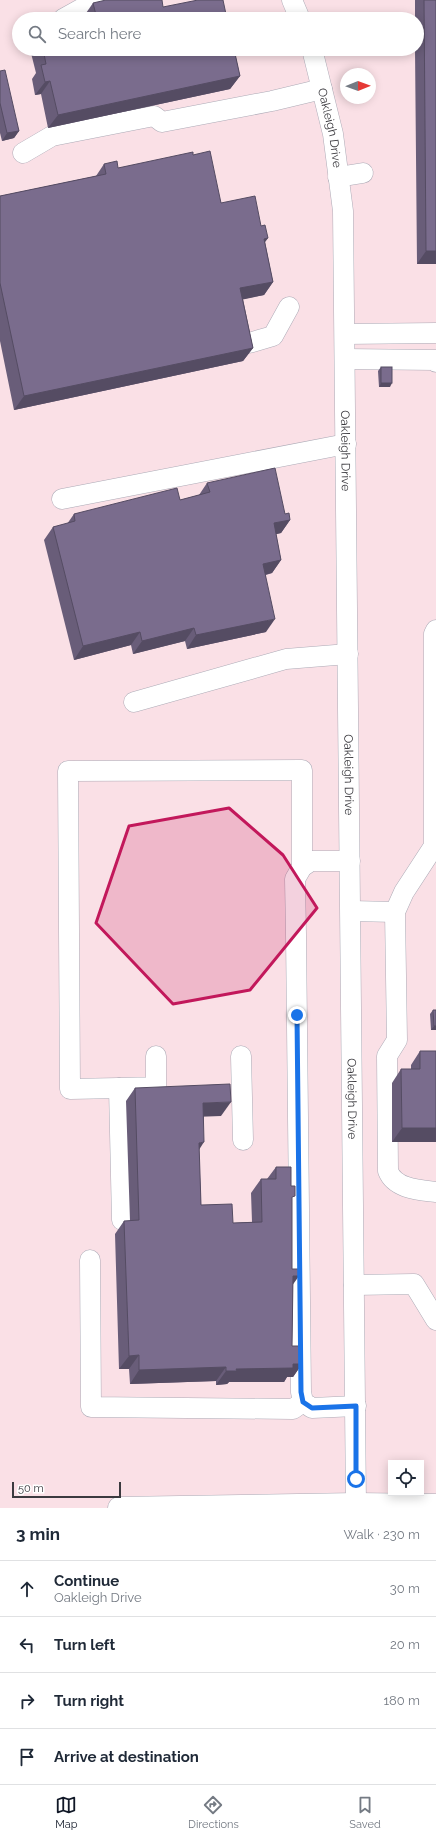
<!DOCTYPE html>
<html lang="en">
<head>
<meta charset="utf-8">
<style>
	body { margin:0; font-family:Raleway,sans-serif; background:#f6f6f7; color:#1f2937 }
	.controls { position:absolute; right:12px; bottom:12px; display:grid; overflow:hidden; border-radius:0px; box-shadow:0 2px 10px #0003 }
	.controls button { width:36px; height:36px; display:grid; place-items:center; padding:0; border:0; border-bottom:1px solid #e0e1e3; background:#fff; color:#1f2937; font:20px sans-serif }
	.compass { position:absolute; left:340px; top:68px; width:36px; height:36px; border-radius:50%; background:#fff; box-shadow:0 2px 10px #0003; rotate:89deg }
	.scale { position:absolute; left:12px; bottom:10px; width:109px; box-sizing:border-box; padding-left:4px; border:2px solid #3b3a3f; border-top:0; font-size:11px; line-height:14px; white-space:nowrap; color:#3b3a3f; -webkit-text-stroke:3px #fff; paint-order:stroke }
	.stop { position:absolute; width:12px; height:12px; margin:-9px; border:3px solid #1a73e8; border-radius:50%; background:#fff }
	.stop.end { background:#1a73e8; border-color:#fff; box-shadow:0 1px 4px #0008 }
	.list { margin:0; padding:0; list-style:none }
	h2 { display:flex; justify-content:space-between; align-items:center; height:52px; margin:0; padding:0 16px; font-size:17px }
	h2 small { font-size:13px; font-weight:400; color:#747a83 }
	.list li { display:grid; grid-template-columns:26px 1fr auto; gap:12px; align-items:center; box-sizing:border-box; height:56px; padding:0 16px; border-top:1px solid #e0e1e3 }
	.list b { display:block; font-size:15px; white-space:nowrap }
	.list p { margin:0; font-size:13px; white-space:nowrap; color:#747a83 }
	.list em { font-size:13px; font-style:normal; color:#747a83 }
	.icon { flex:none; width:22px; height:22px; fill:none; stroke:currentColor; stroke-width:2; stroke-linecap:round; stroke-linejoin:round }
	.map { position:relative; flex:none; width:436px; height:1508px; overflow:hidden }
	.search { position:absolute; background:#fff; box-shadow:0 2px 10px #0003; left:12px; right:12px; top:12px; height:44px; display:flex; align-items:center; gap:10px; box-sizing:border-box; padding:0 14px; border-radius:22px; color:#747a83; font-size:15px }
	.sheet { height:276px; background:#fff }
	nav { display:flex; justify-content:space-around; align-items:center; box-sizing:border-box; height:56px; border-top:1px solid #e0e1e3; background:#fff; font-size:11px; color:#747a83 }
	nav a { display:grid; justify-items:center; gap:2px }
	nav .on { color:#111827 }
	.map>svg:first-child { display:block }
	.industrial { fill:#fae0e6; fill-rule:evenodd }
	.lines { fill:none; stroke-linecap:round; stroke-linejoin:round }
	.minor-casing { stroke:#acaab6; stroke-width:21 }
	.major-casing { stroke:#acaab6; stroke-width:23 }
	.minor { stroke:#fff; stroke-width:20 }
	.major { stroke:#fff; stroke-width:22 }
	.wall { fill:#695d79 }
	.shaded-wall { fill:#554c63 }
	.building { fill:#7a6c8d; stroke:#554c63 }
	.route { stroke:#1a73e8; stroke-width:5 }
	.marked { fill:#c2185b; fill-opacity:0.2; stroke:#c2185b; stroke-width:3; stroke-linejoin:round }
	.labels { text-anchor:middle; dominant-baseline:central; stroke-width:4; stroke-linejoin:round; paint-order:stroke }
	.street-label { font-size:12px; fill:#3b3a3f; stroke:#fff }
</style>
</head>
<body>
<div class="map">
<svg width="436" height="1508" viewBox="0 0 436 1508">
	<rect width="100%" height="100%" fill="#f2f0fc"/>
	<path class="industrial" d="M0 0H436V1508H0ZM19 19H417V49H19ZM346 74H370V98H346ZM391 1463H421V1493H391Z"/>
	<g class="lines">
		<g class="minor-casing">
			<g id="minor">
				<polyline points="292,0 300,19"/>
				<polyline points="63,19 97,0"/>
				<path id="s1" d="M312 49 333 134 343 211 356 1504"/>
				<polyline points="23,153 52,136 154,116 162,122 272,101 322,89"/>
				<polyline points="338,177 363,173"/>
				<polyline points="345,334 436,333"/>
				<polyline points="249,343 273,336 289,307"/>
				<polyline points="345,359 436,360 436,362"/>
				<polyline points="62,499 346,444"/>
				<path d="M436 630 434 634V846L404 892 395 912 397 1040 387 1056 388 1171C395 1189 419 1190 436 1192"/>
				<polyline points="134,702 286,659 348,654"/>
				<polyline points="350,861 311,861 302,867 295,879 296,935 301,1392 303,1402 312,1408 356,1406"/>
				<polyline points="351,911 395,912"/>
				<polyline points="241,1056 243,1140"/>
				<polyline points="119,1088 156,1087 156,1056"/>
				<polyline points="122,1220 119,1088 70,1089 68,771 302,770 302,867"/>
				<polyline points="90,1260 91,1407 293,1409 303,1402"/>
				<polyline points="354,1285 414,1284 436,1320"/>
			</g>
		</g>
		<g class="major-casing">
			<polyline id="major" points="119,1508 356,1504 436,1505"/>
		</g>
		<use href="#minor" class="minor"/>
		<use href="#major" class="major"/>
	</g>
	<g class="wall">
		<polygon points="415,0 436,0 436,264 417,264 415,49 417,49 417,19 415,19"/>
		<polygon points="93,3 163,7 227,19 84,19 84,16"/>
		<polygon points="30,49 234,49 240,76 230,89 48,128 41,94 35,95 32,79 36,73"/>
		<polygon points="0,71 19,131 14,138 2,141 0,133"/>
		<polygon points="193,155 221,203 261,226 268,238 265,242 273,282 264,295 243,299 253,348 243,361 14,410 0,341 0,196 96,176 104,164 118,168"/>
		<polygon points="381,367 390,387 379,387 378,371"/>
		<polygon points="207,483 285,514 290,520 281,533 276,534 281,560 272,573 266,575 266,632 187,649 185,641 133,654 131,645 74,660 44,540 53,527 67,524 74,514 180,500 199,495"/>
		<polygon points="433,1010 436,1030 431,1030 430,1014"/>
		<polygon points="420,1051 436,1051 436,1142 392,1142 392,1083 401,1069 411,1069 411,1065"/>
		<polygon points="135,1088 221,1116 204,1116 199,1150 201,1205 233,1223 252,1222 251,1193 261,1179 267,1179 276,1167 291,1186 292,1201 292,1269 293,1285 292,1346 302,1364 293,1377 287,1377 284,1382 229,1382 227,1384 216,1385 216,1381 130,1384 129,1369 119,1369 115,1234 124,1221 130,1221 126,1101"/>
	</g>
	<g class="shaded-wall">
		<polygon points="240,76 230,89 48,128 58,115"/>
		<polygon points="50,81 41,94 35,95 45,82"/>
		<polygon points="19,131 14,138 2,141 7,133"/>
		<polygon points="268,238 258,251 264,239"/>
		<polygon points="426,251 436,251 436,264 417,264"/>
		<polygon points="273,282 264,295 231,302 240,288"/>
		<polygon points="253,348 243,361 14,410 24,396"/>
		<polygon points="381,383 392,383 390,387 379,387"/>
		<polygon points="290,520 281,533 264,537 274,523"/>
		<polygon points="281,560 272,573 254,577 263,564"/>
		<polygon points="275,619 266,632 187,649 196,635"/>
		<polygon points="194,628 185,641 133,654 142,641"/>
		<polygon points="140,632 131,645 74,660 83,646"/>
		<polygon points="434,1026 436,1026 436,1030 431,1030"/>
		<polygon points="231,1102 221,1116 194,1117 203,1103"/>
		<polygon points="402,1128 436,1128 436,1142 392,1142"/>
		<polygon points="204,1142 195,1156 199,1143"/>
		<polygon points="293,1276 299,1276 289,1290"/>
		<polygon points="139,1355 129,1369 119,1369 129,1356"/>
		<polygon points="293,1364 302,1364 293,1377 287,1377 284,1382 229,1382 227,1384 216,1385 226,1371 236,1369"/>
		<polygon points="226,1367 216,1381 130,1384 139,1370"/>
	</g>
	<g class="building">
		<polygon points="106,0 162,0 163,7 198,0 223,0 227,19 97,19 93,3"/>
		<polygon points="424,0 436,0 436,251 426,251"/>
		<polygon points="43,49 234,49 240,76 58,115 50,81 45,82 41,65 46,64"/>
		<polygon points="5,70 19,131 7,133 0,103 0,71"/>
		<polygon points="210,151 221,203 255,196 261,226 265,225 268,238 264,239 273,282 240,288 253,348 24,396 0,283 0,196 106,174 104,164 117,161 118,168 193,152 193,155"/>
		<rect x="381" y="367" width="11" height="16"/>
		<polygon points="275,468 285,514 289,513 290,520 274,523 281,560 263,564 275,619 196,635 194,628 142,641 140,632 83,646 53,527 75,521 74,514 177,488 180,500 210,492 207,483"/>
		<polygon points="433,1010 436,1010 436,1026 434,1026"/>
		<polygon points="420,1051 436,1051 436,1128 402,1128 401,1069 420,1069"/>
		<polygon points="230,1084 231,1102 203,1103 204,1142 199,1143 201,1205 232,1204 233,1223 262,1222 261,1179 276,1179 276,1167 291,1167 291,1186 295,1186 295,1196 292,1197 292,1269 299,1269 299,1276 293,1276 292,1346 302,1346 302,1364 293,1364 293,1368 236,1369 237,1371 226,1371 226,1367 139,1370 139,1355 129,1356 124,1221 139,1220 135,1088"/>
	</g>
	<g class="lines">
		<polyline class="route" points="297,1015 301,1392 303,1402 312,1408 356,1406 356,1479"/>
	</g>
	<path class="marked" d="M229 808 283 855 317 908 250 990 173 1004 96 923 129 826Z"/>
	<g class="labels">
		<g class="street-label">
			<text stroke="none"><textPath href="#s1" startOffset="81">Oakleigh Drive</textPath></text>
			<text stroke="none"><textPath href="#s1" startOffset="405">Oakleigh Drive</textPath></text>
			<text stroke="none"><textPath href="#s1" startOffset="729">Oakleigh Drive</textPath></text>
			<text stroke="none"><textPath href="#s1" startOffset="1053">Oakleigh Drive</textPath></text>
		</g>
	</g>
</svg>
<div class="controls">
<button><svg class="icon" aria-label="locate" viewBox="0 0 24 24"><circle cx="12" cy="12" r="6"/><path d="M12 2v4M12 18v4M2 12h4M18 12h4"/></svg></button>
</div>
<svg class="compass" viewBox="-18 -18 36 36"><path d="M0-13l5 13h-10z" fill="#e53935"/><path d="M0 13l5-13h-10z" fill="#747a83"/></svg>
<div class="scale">50 m</div>
<div class="stop" style="left:356px;top:1479px"></div>
<div class="stop end" style="left:297px;top:1015px"></div>
<div class="search"><svg class="icon" aria-label="search" viewBox="0 0 24 24"><circle cx="10" cy="10" r="6"/><path d="M15 15l6 6"/></svg>Search here</div>
</div>
<section class="sheet">
<h2>3 min<small>Walk · 230 m</small></h2>
<ul class="list">
<li><svg class="icon" aria-label="ahead" viewBox="0 0 24 24"><path d="M12 20V5M6 11l6-6 6 6"/></svg><div><b>Continue</b><p>Oakleigh Drive</p></div><em>30 m</em></li>
<li><svg class="icon" aria-label="left" viewBox="0 0 24 24"><path d="M17 20v-9H6M10 6l-5 5 5 5"/></svg><div><b>Turn left</b></div><em>20 m</em></li>
<li><svg class="icon" aria-label="right" viewBox="0 0 24 24"><path d="M7 20v-9h11M14 6l5 5-5 5"/></svg><div><b>Turn right</b></div><em>180 m</em></li>
<li><svg class="icon" aria-label="arrive" viewBox="0 0 24 24"><path d="M6 21V4h12l-3 4 3 4H6"/></svg><div><b>Arrive at destination</b></div></li>
</ul>
</section>
<nav>
<a class="on"><svg class="icon" aria-label="map" viewBox="0 0 24 24"><path d="M3 6l6-2 6 2 6-2v14l-6 2-6-2-6 2zM9 4v14M15 6v14"/></svg>Map</a>
<a><svg class="icon" aria-label="directions" viewBox="0 0 24 24"><path d="M12 3l9 9-9 9-9-9zM9 14v-3h6M13 9l2 2-2 2"/></svg>Directions</a>
<a><svg class="icon" aria-label="saved" viewBox="0 0 24 24"><path d="M7 4h10v16l-5-4-5 4z"/></svg>Saved</a>
</nav>
</body>
</html>
